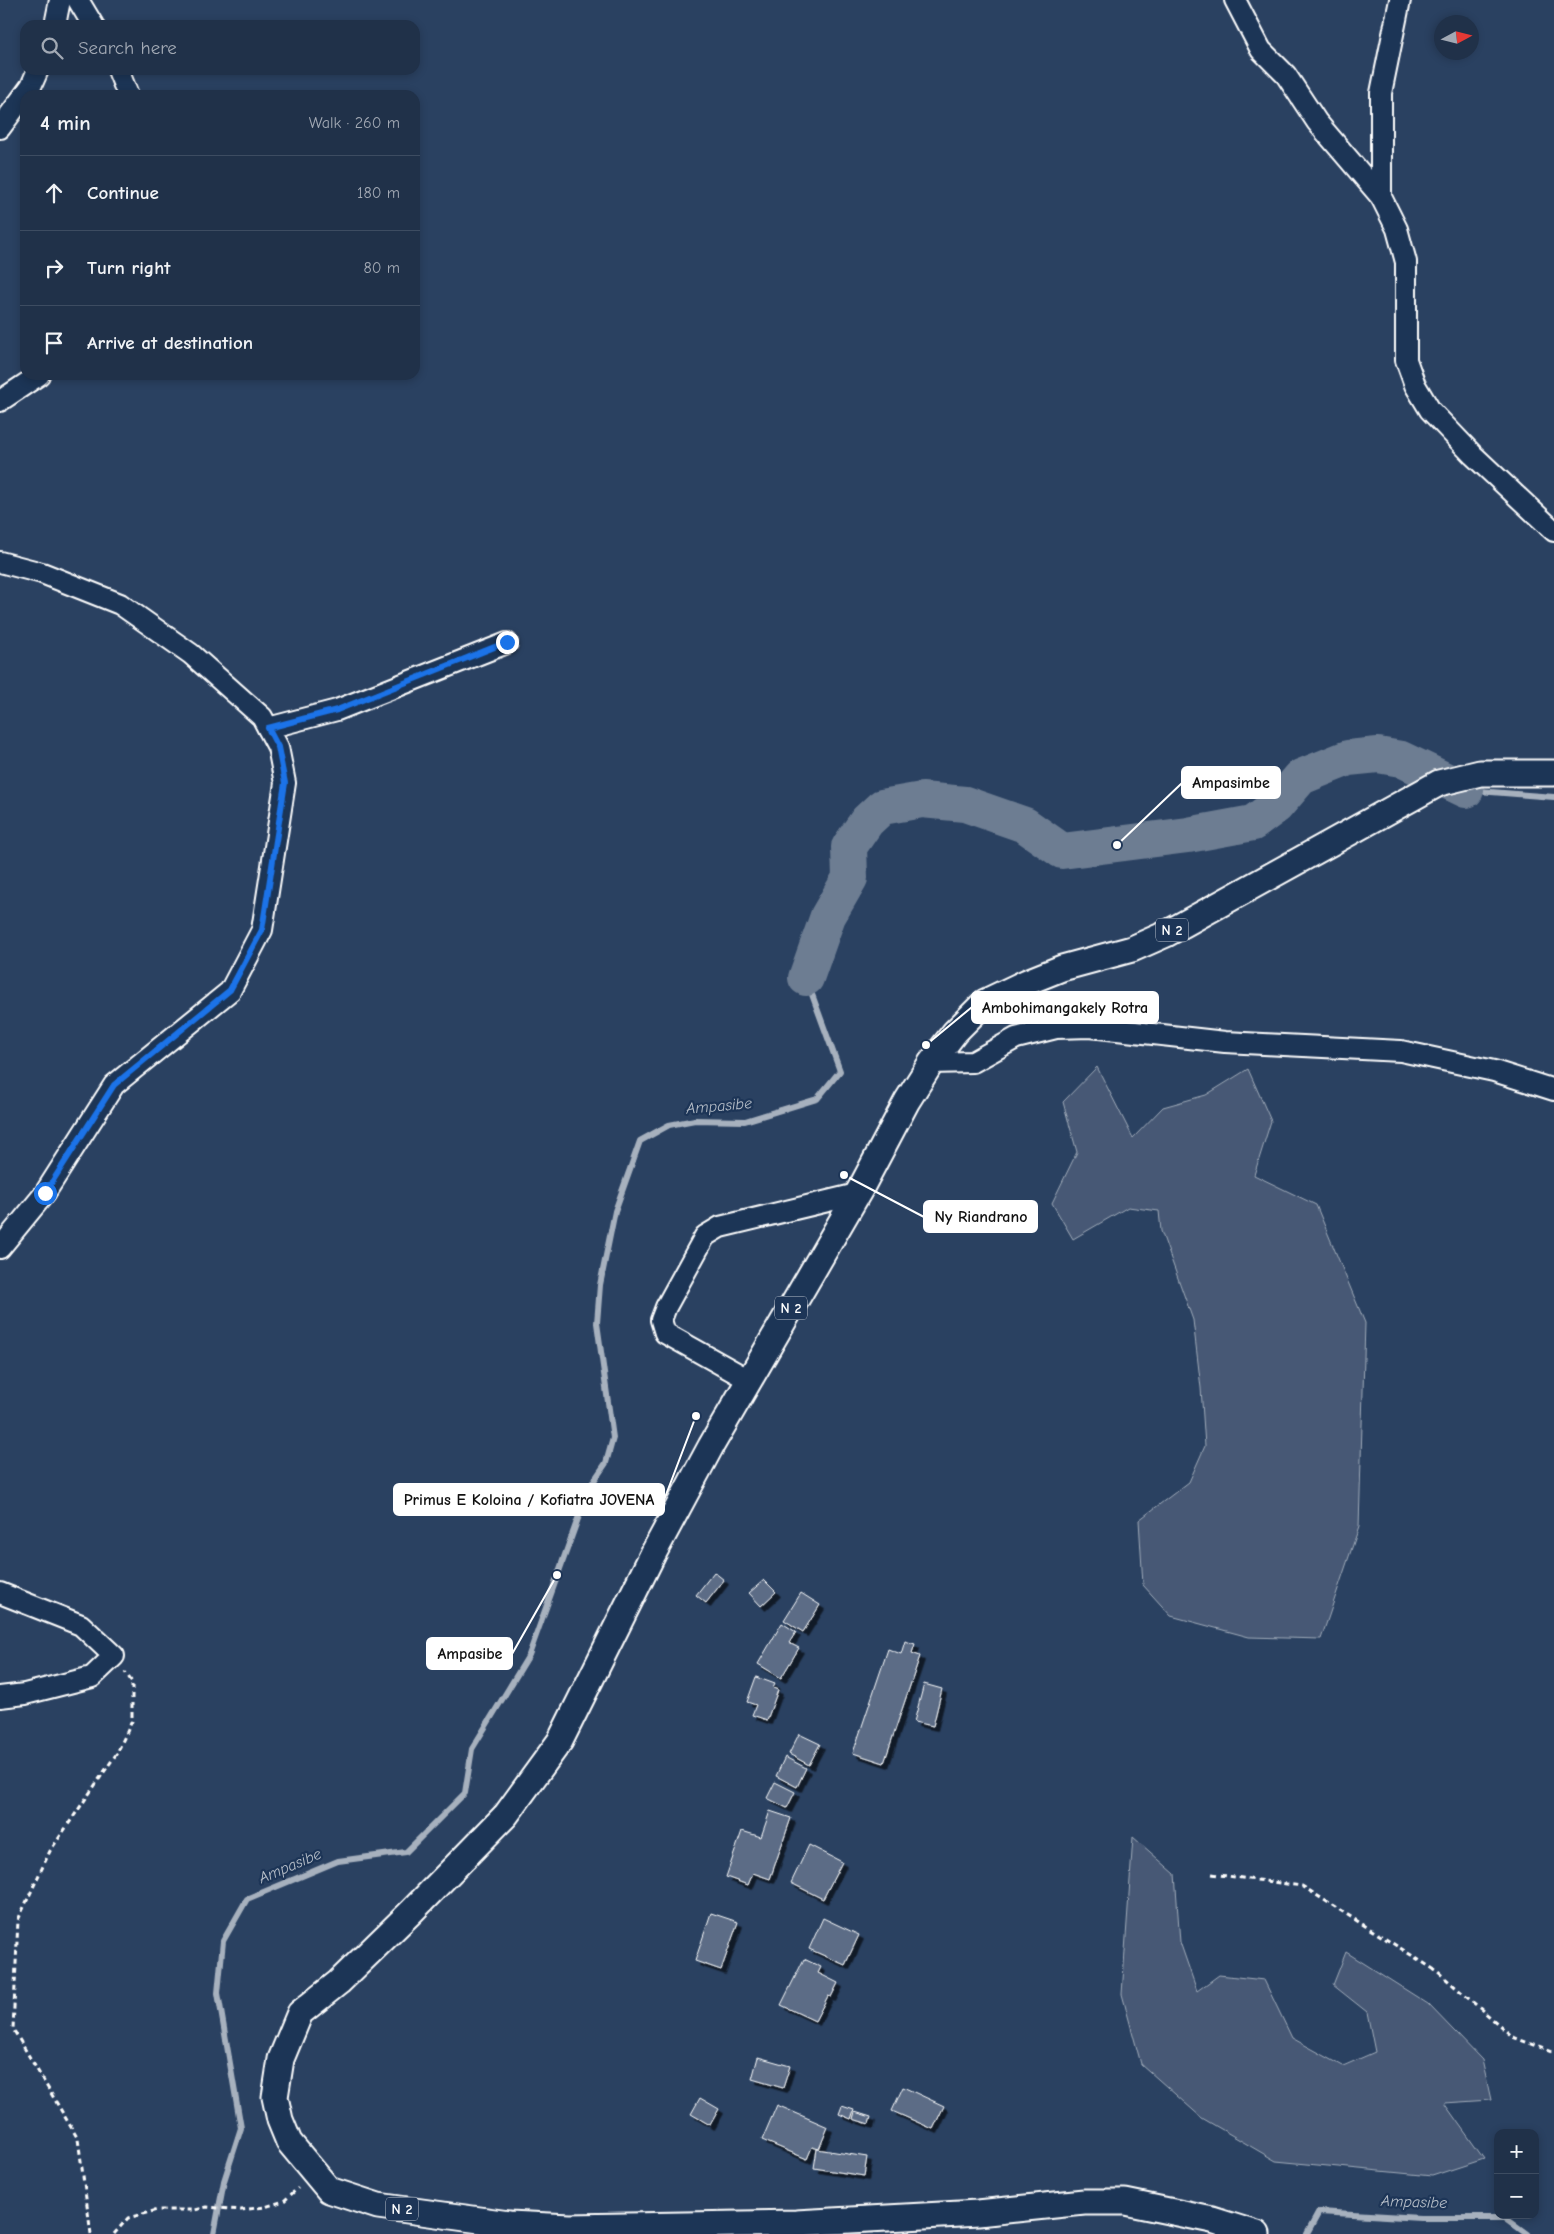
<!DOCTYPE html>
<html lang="en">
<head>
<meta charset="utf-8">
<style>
	body { margin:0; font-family:"Comic Neue",sans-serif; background:#2d3d53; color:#f1f3f6 }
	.controls { position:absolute; right:15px; bottom:15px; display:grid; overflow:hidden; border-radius:10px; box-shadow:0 2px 8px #0003 }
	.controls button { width:45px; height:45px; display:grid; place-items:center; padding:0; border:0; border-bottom:1px solid #3d4c61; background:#203149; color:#f1f3f6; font:25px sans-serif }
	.compass { position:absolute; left:1434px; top:15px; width:45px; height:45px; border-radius:50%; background:#203149; box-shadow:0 2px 8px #0003; rotate:83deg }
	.stop { position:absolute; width:15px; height:15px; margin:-11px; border:4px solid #1a73e8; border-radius:50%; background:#fff }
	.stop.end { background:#1a73e8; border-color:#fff; box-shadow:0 1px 5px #0008 }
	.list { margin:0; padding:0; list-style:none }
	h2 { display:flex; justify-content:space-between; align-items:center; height:65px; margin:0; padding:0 20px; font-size:21px }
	h2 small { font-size:16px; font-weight:400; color:#a2a9b4 }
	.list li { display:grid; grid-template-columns:32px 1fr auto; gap:15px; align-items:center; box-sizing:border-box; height:75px; padding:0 20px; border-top:1px solid #3d4c61 }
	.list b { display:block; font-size:19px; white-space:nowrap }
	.list em { font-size:16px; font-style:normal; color:#a2a9b4 }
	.icon { flex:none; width:28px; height:28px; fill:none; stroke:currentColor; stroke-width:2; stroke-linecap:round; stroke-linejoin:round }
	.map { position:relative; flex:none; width:1554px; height:2234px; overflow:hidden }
	.search { position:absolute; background:#203149; box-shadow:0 2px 8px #0003; left:20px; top:20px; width:400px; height:55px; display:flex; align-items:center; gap:12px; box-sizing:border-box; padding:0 18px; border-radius:15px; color:#a2a9b4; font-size:19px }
	.panel { position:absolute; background:#203149; box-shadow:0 2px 8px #0003; left:20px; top:90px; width:400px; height:290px; border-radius:15px }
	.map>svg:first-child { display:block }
	.green { fill:#465975; stroke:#a2acba }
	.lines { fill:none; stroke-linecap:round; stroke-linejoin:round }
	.stream { stroke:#a7b1be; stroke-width:6 }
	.river { stroke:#6d7d92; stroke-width:36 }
	.building { fill:#5b6c86; stroke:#fff; filter:url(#shadow) }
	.minor-casing { stroke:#fff; stroke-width:24 }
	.major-casing { stroke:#fff; stroke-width:29 }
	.path { stroke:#fff; stroke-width:3; stroke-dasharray:5 4; stroke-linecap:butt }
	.minor { stroke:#1d3557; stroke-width:20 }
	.major { stroke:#1d3557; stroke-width:25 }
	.route { stroke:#1a73e8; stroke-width:6 }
	.labels { text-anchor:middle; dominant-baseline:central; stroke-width:4.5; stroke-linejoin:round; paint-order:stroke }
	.shield { fill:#1d3557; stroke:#bbc2cd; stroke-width:1 }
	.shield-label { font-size:14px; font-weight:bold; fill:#fff }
	.water-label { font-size:16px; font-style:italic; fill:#b6bec8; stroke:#1d3557 }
	.leader { fill:none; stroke:#fff; stroke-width:2 }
	.callout-dot { fill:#fff; stroke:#1d3557; stroke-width:2 }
	.callout { fill:#fff; stroke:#fff; stroke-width:2 }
	.callout-label { font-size:16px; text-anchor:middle; font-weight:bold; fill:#111 }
</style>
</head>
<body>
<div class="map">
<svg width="1554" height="2234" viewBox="0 0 1554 2234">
	<defs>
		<filter id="shadow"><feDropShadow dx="4.5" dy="4.5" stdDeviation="0" flood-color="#0009"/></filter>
	</defs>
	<rect width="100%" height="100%" fill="#2a4161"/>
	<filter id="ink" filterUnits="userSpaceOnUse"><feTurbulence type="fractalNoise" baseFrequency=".02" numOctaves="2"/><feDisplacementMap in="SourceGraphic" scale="10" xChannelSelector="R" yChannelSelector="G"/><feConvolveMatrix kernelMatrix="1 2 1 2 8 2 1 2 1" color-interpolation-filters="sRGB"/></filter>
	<g filter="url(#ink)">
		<g class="green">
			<polygon points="1097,1067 1133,1138 1163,1107 1206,1095 1248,1069 1271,1121 1254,1175 1316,1205 1365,1323 1359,1527 1321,1639 1249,1637 1171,1616 1143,1585 1139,1520 1189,1482 1205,1446 1201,1388 1193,1320 1161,1231 1159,1211 1128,1207 1073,1239 1052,1203 1077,1152 1063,1102"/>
			<polygon points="1133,1837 1175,1874 1180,1942 1197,1991 1219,1975 1264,1980 1292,2038 1343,2066 1375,2052 1367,2012 1333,1985 1346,1952 1428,2004 1482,2060 1491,2100 1444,2103 1484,2159 1432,2176 1276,2161 1202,2118 1141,2064 1122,1994"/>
		</g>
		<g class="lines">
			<g class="stream">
				<polyline points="1466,790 1554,797"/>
				<polyline points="214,2234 224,2181 241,2128 218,1993 223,1941 247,1899 338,1861 406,1852 465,1793 472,1749 529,1655 589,1488 606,1463 613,1438 597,1323 600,1285 615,1211 640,1141 669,1125 695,1120 745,1121 817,1099 840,1071 806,978"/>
				<polyline points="1307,2234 1319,2212 1420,2218 1505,2218 1527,2234"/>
			</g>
			<polyline class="river" points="806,978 828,916 850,878 849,847 867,821 882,807 922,800 965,804 1025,825 1062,851 1188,835 1253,823 1276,806 1301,777 1348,758 1378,755 1401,759 1466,790"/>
		</g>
		<g class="building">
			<polygon points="714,1572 724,1580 706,1603 696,1595"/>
			<polygon points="764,1580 776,1592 761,1606 749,1593"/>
			<polygon points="801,1593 820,1605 803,1632 784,1620"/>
			<polygon points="782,1623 796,1632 789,1643 799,1648 781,1678 758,1664"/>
			<polygon points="905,1641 915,1644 912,1653 920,1656 884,1763 853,1753 888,1649 901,1654"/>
			<polygon points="756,1677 775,1684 773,1688 778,1690 767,1720 752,1715 756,1705 747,1702"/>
			<polygon points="924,1684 942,1689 933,1726 914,1722"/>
			<polygon points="799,1734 820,1744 809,1765 789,1754"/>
			<polygon points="785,1757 806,1768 797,1787 776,1776"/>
			<polygon points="775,1782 795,1792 787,1808 767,1798"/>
			<polygon points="770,1811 791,1818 770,1879 753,1873 748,1885 726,1877 742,1831 761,1837"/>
			<polygon points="809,1845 842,1862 823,1899 791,1883"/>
			<polygon points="711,1913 738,1922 721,1970 695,1961"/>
			<polygon points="823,1918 859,1935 845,1965 809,1949"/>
			<polygon points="804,1959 821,1967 818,1973 838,1983 831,1997 828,1996 815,2021 781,2005"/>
			<polygon points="758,2057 790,2066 783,2088 752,2079"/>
			<polygon points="903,2087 944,2106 933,2129 892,2111"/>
			<polygon points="700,2098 719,2109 710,2125 691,2114"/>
			<polygon points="777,2105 828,2127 819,2149 812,2147 807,2159 762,2140"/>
			<polygon points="842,2106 854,2110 851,2119 839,2114"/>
			<polygon points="855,2112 871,2117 869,2124 853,2119"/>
			<polygon points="817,2149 867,2157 864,2176 814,2168"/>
		</g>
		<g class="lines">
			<g class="minor-casing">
				<g id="minor">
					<polyline points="78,0 93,25"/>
					<polyline points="1235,0 1261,50 1286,75 1317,122 1381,197 1397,229 1406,262 1406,360 1415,385 1430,410 1473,455 1554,531"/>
					<polyline points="55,25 60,0"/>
					<polyline points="118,70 128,95"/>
					<polyline points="0,128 31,86 38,70"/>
					<polyline points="1381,197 1381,93 1400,0"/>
					<polyline points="0,401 39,375"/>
					<polyline points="0,562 42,573 120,604 191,654 262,717 278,747 285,783 262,930 230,991 114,1085 45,1193 0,1248"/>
					<polyline points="268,728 337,710 507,643"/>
					<polyline points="931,1063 973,1062 1016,1038 1056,1028 1090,1027 1225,1042 1401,1051 1494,1071 1554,1090"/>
					<polyline points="749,1380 665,1333 661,1320 666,1307 705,1236 720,1227 857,1194"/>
					<polyline points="0,1593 81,1625 114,1656 92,1677 25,1694 0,1697"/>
				</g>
			</g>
			<g class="major-casing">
				<polyline id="major" points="1257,2234 1212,2220 1125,2202 1084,2202 978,2213 796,2223 570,2227 509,2224 378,2206 329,2190 289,2142 280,2120 275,2097 281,2059 300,2013 339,1982 411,1912 506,1815 560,1741 653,1554 711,1446 862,1186 907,1101 931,1063 955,1032 985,1002 1027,982 1062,968 1132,949 1166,934 1439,783 1480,773 1554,773"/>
			</g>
			<g class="path">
				<polyline points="1212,1874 1302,1886 1438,1972 1513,2037 1554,2053"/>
				<polyline points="91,2234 78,2139 13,2029 18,1920 50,1851 117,1753 132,1721 132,1682 125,1672"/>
				<polyline points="114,2234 128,2218 157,2210 195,2210 207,2207 241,2210 265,2207 284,2201 298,2188"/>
			</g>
			<use href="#minor" class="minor"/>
			<use href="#major" class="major"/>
		</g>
	</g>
	<g class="lines" filter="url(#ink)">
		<polyline class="route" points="45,1193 114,1085 230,990 262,930 285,783 278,747 268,728 337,710 507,642"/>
	</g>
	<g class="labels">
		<g class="shield">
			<rect x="1156" y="918.5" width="32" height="23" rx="4"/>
			<rect x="775" y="1296.5" width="32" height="23" rx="4"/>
			<rect x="386" y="2197.5" width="32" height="23" rx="4"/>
		</g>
		<g class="shield-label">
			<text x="1172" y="930">N 2</text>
			<text x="791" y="1308">N 2</text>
			<text x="402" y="2209">N 2</text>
		</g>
		<g class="water-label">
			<text transform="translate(719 1106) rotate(-5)">Ampasibe</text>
			<text transform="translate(290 1866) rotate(-23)">Ampasibe</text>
			<text transform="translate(1414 2202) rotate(2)">Ampasibe</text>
		</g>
	</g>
	<path class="leader" d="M1117 845L1182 783M926 1045L972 1007M844 1175L924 1217M696 1416L664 1500M557 1575L512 1654"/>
	<g class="callout-dot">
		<circle cx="1117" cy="845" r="5"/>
		<circle cx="926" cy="1045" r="5"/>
		<circle cx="844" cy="1175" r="5"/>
		<circle cx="696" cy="1416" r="5"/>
		<circle cx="557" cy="1575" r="5"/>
	</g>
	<g class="callout">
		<rect x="1182" y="767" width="98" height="31" rx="5"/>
		<rect x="972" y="992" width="186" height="31" rx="5"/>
		<rect x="924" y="1201" width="113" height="31" rx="5"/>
		<rect x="394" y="1484" width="270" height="31" rx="5"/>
		<rect x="427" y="1638" width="85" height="31" rx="5"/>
	</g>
	<g class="callout-label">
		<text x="1231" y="788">Ampasimbe</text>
		<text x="1065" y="1013">Ambohimangakely Rotra</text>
		<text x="981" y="1222">Ny Riandrano</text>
		<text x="529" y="1505">Primus E Koloina / Kofiatra JOVENA</text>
		<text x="470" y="1659">Ampasibe</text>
	</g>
</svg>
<div class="controls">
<button>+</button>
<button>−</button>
</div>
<svg class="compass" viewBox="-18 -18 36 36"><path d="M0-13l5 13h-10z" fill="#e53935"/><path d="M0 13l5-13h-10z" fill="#a2a9b4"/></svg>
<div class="stop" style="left:45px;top:1193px"></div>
<div class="stop end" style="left:507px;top:642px"></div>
<div class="search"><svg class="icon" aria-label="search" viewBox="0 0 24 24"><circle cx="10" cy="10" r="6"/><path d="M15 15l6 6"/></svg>Search here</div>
<section class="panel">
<h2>4 min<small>Walk · 260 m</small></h2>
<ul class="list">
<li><svg class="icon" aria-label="ahead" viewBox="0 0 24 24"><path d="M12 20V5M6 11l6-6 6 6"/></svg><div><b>Continue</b></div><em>180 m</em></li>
<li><svg class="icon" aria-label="right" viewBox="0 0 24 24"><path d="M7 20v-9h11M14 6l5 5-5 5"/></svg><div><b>Turn right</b></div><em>80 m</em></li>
<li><svg class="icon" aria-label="arrive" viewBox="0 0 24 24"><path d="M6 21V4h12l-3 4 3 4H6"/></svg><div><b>Arrive at destination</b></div></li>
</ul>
</section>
</div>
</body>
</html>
